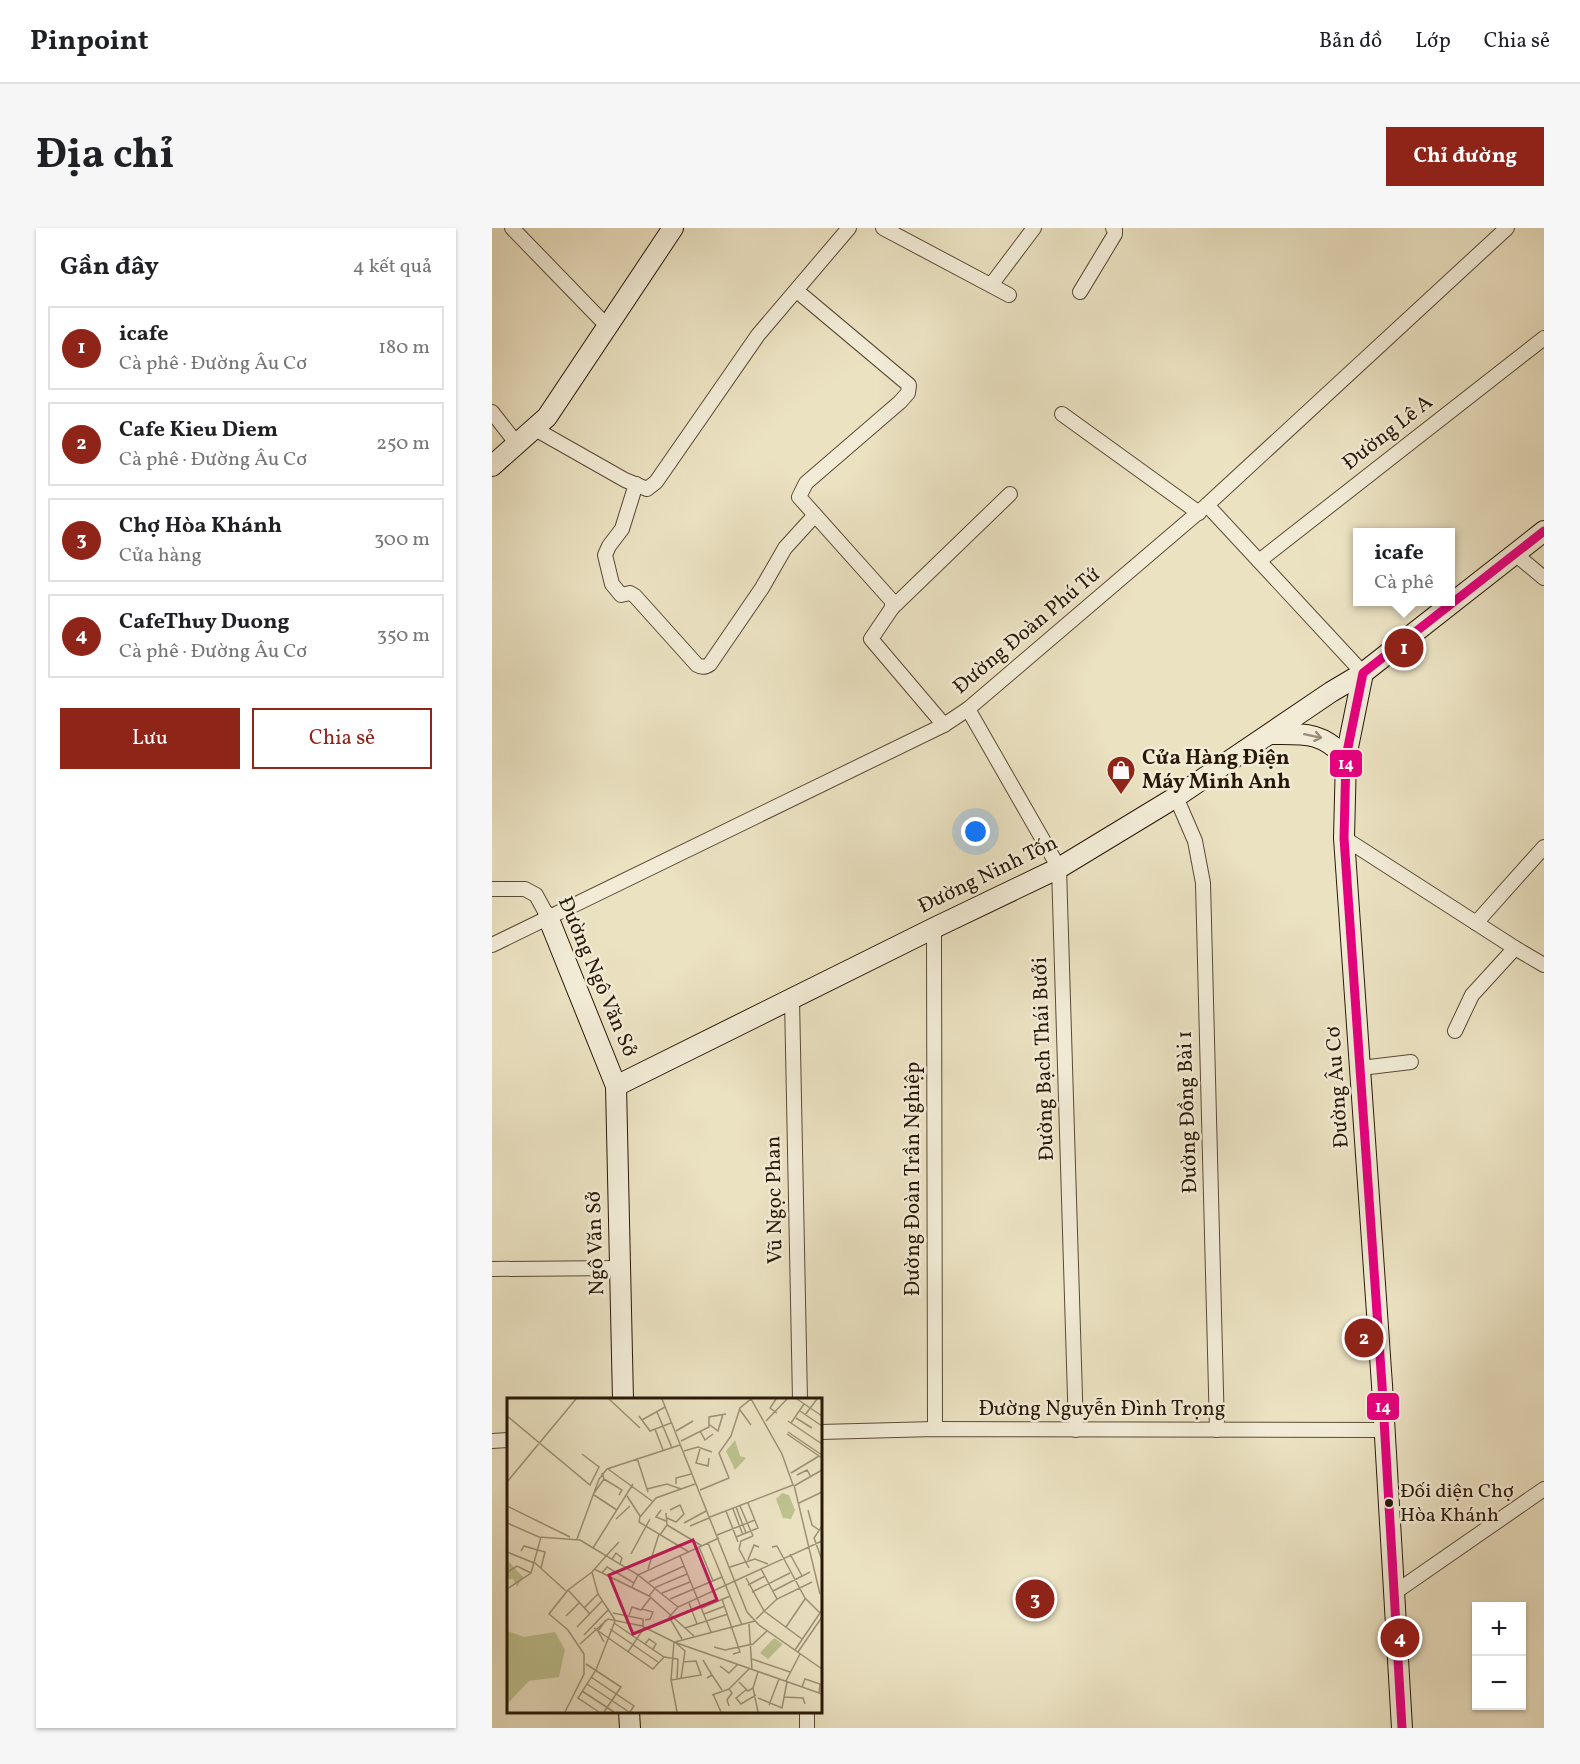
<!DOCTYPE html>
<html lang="vi">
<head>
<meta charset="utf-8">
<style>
	body { margin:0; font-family:Vollkorn,serif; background:#f6f6f6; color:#202124 }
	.controls { position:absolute; right:18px; bottom:18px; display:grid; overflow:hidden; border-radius:0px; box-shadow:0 2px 4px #0004 }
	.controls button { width:54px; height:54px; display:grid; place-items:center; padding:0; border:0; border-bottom:2px solid #e0e0e0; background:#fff; color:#202124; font:30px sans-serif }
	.you { position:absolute; left:484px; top:604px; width:21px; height:21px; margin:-15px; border:4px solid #fff; border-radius:50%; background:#1a73e8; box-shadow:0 0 0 9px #1a73e833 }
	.badge { display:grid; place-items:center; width:39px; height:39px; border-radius:50%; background:#8f2418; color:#fff; font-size:20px; font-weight:700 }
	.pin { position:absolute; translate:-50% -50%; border:3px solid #fff; box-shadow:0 2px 6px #0006 }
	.popup { position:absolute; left:861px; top:300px; width:102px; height:78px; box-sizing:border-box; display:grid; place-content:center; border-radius:0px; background:#fff; filter:drop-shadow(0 2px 4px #0005); font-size:20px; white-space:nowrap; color:#757577 }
	.popup b { font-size:22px; color:#202124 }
	.popup::after { content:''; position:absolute; left:50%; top:100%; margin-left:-12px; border:12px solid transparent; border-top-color:#fff }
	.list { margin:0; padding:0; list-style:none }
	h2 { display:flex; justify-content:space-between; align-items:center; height:78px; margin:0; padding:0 24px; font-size:26px }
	h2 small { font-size:20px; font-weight:400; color:#757577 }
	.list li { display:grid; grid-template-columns:39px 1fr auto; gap:18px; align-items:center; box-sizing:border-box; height:84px; margin:0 12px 12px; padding:0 12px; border:2px solid #e0e0e0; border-radius:0px }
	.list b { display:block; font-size:22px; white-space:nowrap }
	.list p { margin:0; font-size:20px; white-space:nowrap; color:#757577 }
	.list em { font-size:20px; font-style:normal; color:#757577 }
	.actions { display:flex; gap:12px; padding:18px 24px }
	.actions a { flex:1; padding:14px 0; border:2px solid #8f2418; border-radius:0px; text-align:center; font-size:21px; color:#8f2418 }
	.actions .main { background:#8f2418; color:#fff }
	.map { position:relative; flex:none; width:1052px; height:1500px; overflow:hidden; border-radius:0px }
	header { display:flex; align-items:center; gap:36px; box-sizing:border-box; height:84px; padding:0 30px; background:#fff; border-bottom:2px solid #e0e0e0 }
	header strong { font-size:28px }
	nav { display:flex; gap:33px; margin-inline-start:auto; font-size:21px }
	.intro { display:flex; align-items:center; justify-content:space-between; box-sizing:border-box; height:144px; padding:0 36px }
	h1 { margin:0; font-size:42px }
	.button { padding:15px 27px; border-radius:0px; background:#8f2418; color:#fff; font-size:21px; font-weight:700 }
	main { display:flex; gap:36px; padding:0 36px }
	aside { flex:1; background:#fff; border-radius:0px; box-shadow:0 2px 4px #0004 }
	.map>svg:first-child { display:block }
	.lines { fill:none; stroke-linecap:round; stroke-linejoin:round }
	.street-casing { stroke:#5a4a36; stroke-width:16 }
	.secondary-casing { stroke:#291807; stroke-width:22 }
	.street { stroke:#f2ecd7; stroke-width:14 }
	.secondary { stroke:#f2ecd7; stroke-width:20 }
	.bus-1-casing { stroke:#f2ecd7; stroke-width:14 }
	.bus-1 { stroke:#e5007d; stroke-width:9 }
	.oneway { stroke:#988d79 }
	.bus-dot { fill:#291807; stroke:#f2ecd7; stroke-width:2 }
	.labels { text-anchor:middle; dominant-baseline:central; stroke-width:5; stroke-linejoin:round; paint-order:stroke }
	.bus-label { font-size:20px; fill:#291807; stroke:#f2ecd7; text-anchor:start }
	.street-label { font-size:21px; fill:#291807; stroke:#f2ecd7 }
	.poi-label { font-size:21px; font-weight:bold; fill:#291807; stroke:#f2ecd7; text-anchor:start }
	.inset-road { fill:none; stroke:#9d9177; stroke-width:1.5 }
	.view { fill:#c2185b; fill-opacity:0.15; stroke:#c2185b; stroke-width:3 }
	.inset-edge { fill:none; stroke:#291807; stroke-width:3 }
	.line-badge { stroke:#f2ecd7; stroke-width:2 }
	.badge-label { font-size:16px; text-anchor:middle; font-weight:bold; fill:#fff }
</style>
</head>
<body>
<header>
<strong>Pinpoint</strong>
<nav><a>Bản đồ</a><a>Lớp</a><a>Chia sẻ</a></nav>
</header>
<div class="intro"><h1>Địa chỉ</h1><a class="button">Chỉ đường</a></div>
<main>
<aside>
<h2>Gần đây<small>4 kết quả</small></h2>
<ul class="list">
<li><span class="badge">1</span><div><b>icafe</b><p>Cà phê · Đường Âu Cơ</p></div><em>180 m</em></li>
<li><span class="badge">2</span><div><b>Cafe Kieu Diem</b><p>Cà phê · Đường Âu Cơ</p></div><em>250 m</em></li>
<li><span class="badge">3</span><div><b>Chợ Hòa Khánh</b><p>Cửa hàng</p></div><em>300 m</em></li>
<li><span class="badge">4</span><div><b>CafeThuy Duong</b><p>Cà phê · Đường Âu Cơ</p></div><em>350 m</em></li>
</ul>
<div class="actions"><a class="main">Lưu</a><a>Chia sẻ</a></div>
</aside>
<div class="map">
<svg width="1052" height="1500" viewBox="0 0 1052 1500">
	<rect width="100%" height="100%" fill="#ebe2c2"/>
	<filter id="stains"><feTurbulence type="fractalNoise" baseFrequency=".00333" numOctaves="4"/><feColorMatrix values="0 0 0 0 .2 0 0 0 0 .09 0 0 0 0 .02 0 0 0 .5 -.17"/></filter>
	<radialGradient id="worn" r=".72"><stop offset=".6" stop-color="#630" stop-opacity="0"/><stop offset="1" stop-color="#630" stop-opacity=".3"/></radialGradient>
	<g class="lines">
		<g class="street-casing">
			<g id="street">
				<polyline points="20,0 115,98"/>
				<polyline points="391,0 517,67"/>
				<polyline points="499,57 542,0"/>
				<polyline points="305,63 417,157 416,165 408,174 314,255 307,269 400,373 400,380 379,411 452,497"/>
				<polyline points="588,64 623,6 623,2 621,0"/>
				<polyline points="0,184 25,216"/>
				<polyline points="570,186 707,285"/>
				<polyline points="43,201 133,252 155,261 164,254 266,107 357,0"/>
				<path d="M144 256 130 301 117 318 113 327 120 356 129 367 138 365 143 368 205 437C210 440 214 439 218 436L270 360 293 320 323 287"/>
				<polyline points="715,277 871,445"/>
				<polyline points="1023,326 1052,350"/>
				<polyline points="767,333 1052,110"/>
				<polyline points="400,380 518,266"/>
				<polyline points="476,481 567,640 584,1202"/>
				<polyline points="684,569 703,613 711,655 725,1202"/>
				<polyline points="852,610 1023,720 1052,737"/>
				<polyline points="0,661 33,661 44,667 56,689"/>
				<polyline points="984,695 1052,619"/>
				<polyline points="442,700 443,1201"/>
				<polyline points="0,717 452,497 476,481 715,277 1015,0"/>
				<polyline points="300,771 308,1172"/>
				<polyline points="963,803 980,767 1023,720"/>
				<polyline points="869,840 919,834"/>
				<polyline points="0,1041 129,1040"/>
				<polyline points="328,1204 443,1201 892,1202"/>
				<polyline points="0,1213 16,1212"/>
				<polyline points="902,1365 1052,1261"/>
				<polyline points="315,1484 315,1500"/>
			</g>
		</g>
		<g class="secondary-casing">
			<g id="secondary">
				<polyline points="0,238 55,189 181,0"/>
				<polyline points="871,445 854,529 852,610 890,1157 910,1500"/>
				<path d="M780 506C815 506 828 504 854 529"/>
				<polyline points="56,689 124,858 131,1172"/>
				<polyline points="124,858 442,700 567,640 684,569 839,464 871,445 1052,303"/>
				<polyline points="137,1484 138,1500"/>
			</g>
		</g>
		<use href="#street" class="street"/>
		<use href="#secondary" class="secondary"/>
		<g class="bus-1-casing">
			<polyline id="bus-1" points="910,1500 890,1157 852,610 854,529 871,445 1052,303"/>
		</g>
		<use href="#bus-1" class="bus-1"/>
	</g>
	<defs><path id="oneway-shaft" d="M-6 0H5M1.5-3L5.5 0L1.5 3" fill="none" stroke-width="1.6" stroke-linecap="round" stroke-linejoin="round" transform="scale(1.5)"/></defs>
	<use class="oneway" href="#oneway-shaft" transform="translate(821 508) rotate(12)"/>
	<defs>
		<g id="shop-pin" transform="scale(1.5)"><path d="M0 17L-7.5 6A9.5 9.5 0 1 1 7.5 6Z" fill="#8f2418" stroke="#f2ecd7"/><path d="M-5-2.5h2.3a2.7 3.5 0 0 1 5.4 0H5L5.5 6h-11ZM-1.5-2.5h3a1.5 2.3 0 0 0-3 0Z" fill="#fff"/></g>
	</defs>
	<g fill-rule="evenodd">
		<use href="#shop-pin" x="629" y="542"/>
	</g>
	<circle class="bus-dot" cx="897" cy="1275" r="5"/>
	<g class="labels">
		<g class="bus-label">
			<text x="908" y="1264">Đối diện Chợ<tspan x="908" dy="24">Hòa Khánh</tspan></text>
		</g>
		<g class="street-label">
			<text transform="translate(896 205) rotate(-38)">Đường Lê A</text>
			<text transform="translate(535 403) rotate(-40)">Đường Đoàn Phú Tứ</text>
			<text transform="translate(496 647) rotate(-26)">Đường Ninh Tốn</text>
			<text transform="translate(105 749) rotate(67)">Đường Ngô Văn Sở</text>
			<text transform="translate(552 831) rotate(-92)">Đường Bạch Thái Bưởi</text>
			<text transform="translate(846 859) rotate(-94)">Đường Âu Cơ</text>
			<text transform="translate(696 884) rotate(-92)">Đường Đồng Bài 1</text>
			<text transform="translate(421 951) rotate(-90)">Đường Đoàn Trần Nghiệp</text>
			<text transform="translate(283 972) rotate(-91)">Vũ Ngọc Phan</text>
			<text transform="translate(104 1015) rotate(-92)">Ngô Văn Sở</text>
			<text x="610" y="1181">Đường Nguyễn Đình Trọng</text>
		</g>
		<g class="poi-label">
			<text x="650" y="530">Cửa Hàng Điện<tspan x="650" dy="24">Máy Minh Anh</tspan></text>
		</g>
	</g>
	<g transform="translate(15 1170)">
		<rect width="315" height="315" fill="#ebe2c2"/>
		<path d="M228 42 233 58 239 60 228 72 219 53ZM275 95 282 97 288 112 284 121 276 120 269 101ZM0 162 16 179 10 189 6 181H0ZM0 233 17 239 48 234 58 252 52 279 22 283 0 306ZM267 240 276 246 261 261 253 255Z" fill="#bdc28f"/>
		<path class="inset-road" d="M102 1 133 30M155 1 240 214 252 227 315 271M269 1 263 10 270 15M290 1 315 18M233 12 244 27M293 13 315 28M150 14 165 50M298 17 310 1M0 18 83 87 92 69 75 56M132 18 143 33 164 25M289 20 305 30M135 22 158 9M259 23 280 1M281 23 315 46M284 25 297 6M203 27 211 33 216 16M148 31 156 52M169 33 186 23M193 33 198 42 206 36M281 34 315 57M280 36 315 60M174 43 202 29V19L219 16M193 51 189 65 201 68 202 60M177 53 191 49 205 54M130 60 141 94M101 71 145 103M284 75 312 58M290 77 300 72 304 79M97 81 115 92 112 97M0 84 69 1M169 86V80L184 76M287 87 313 196M287 88 315 72M140 91 160 86 174 91M193 92 222 80 212 55 224 38 233 10 244 1 275 56 286 87 203 119M87 95 97 81 95 75M87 97 110 112M120 98 133 118 132 124 182 154M292 105 315 94M0 108 63 139M233 108 246 138M229 109 239 135M226 111 236 137M154 112 149 119 159 123M301 112 305 127 312 132M219 113 231 144M133 119 149 100 188 86M160 120 169 124 177 116 173 107 163 112M109 121 123 108M0 125 32 139 73 142 131 177 212 140M177 125 199 113M160 127 195 148M183 128 202 120M315 128 307 140 315 162M153 137 160 127 159 115M210 137 248 122M229 139 251 130 241 105M70 141 92 81 100 71 173 47M201 145 235 227M192 149 206 183M265 149 270 148 298 200 313 215M86 150 126 86M232 151 234 143 246 138M232 151 242 170M14 153 17 148 38 154 34 170M0 154 27 165M124 156 143 121M283 156 295 178M99 158 85 174 91 196 108 222M99 158 112 144M173 158 204 234M105 161 109 155 115 160 113 166M241 162 247 147 252 149M27 164 59 193M223 169 248 161 261 166M87 171 142 198 187 238M141 171 152 136M254 171 270 201M2 173 10 168 24 175M95 175 100 169 127 185M239 180 257 213 295 241M142 184 177 168M241 187 258 178M125 189 131 177 171 209M0 191 24 175 34 139M61 192 83 216M266 193 303 174M245 194 283 175M155 195 183 184M142 198 149 189 180 176M163 201 215 179M215 201 233 254 226 256M182 205 190 226M77 210 91 196M195 210 223 198M135 211 146 214 143 221 138 222M106 215 136 221V229M197 216 218 208M122 217 125 209 134 212 144 199M59 218 72 205M249 221 270 201 305 184M107 225 157 259 171 261M242 226 245 272M70 229 95 203M279 229 298 201M87 230 146 271 157 259M178 230 221 216M103 231 151 264M77 237 102 211M175 241 162 219 171 209 315 143M97 244 91 233 99 222M167 244 164 282 170 314M168 244 248 223M169 245 178 253 174 281M73 246 101 221 135 228 167 244 315 296M138 246 142 241 149 246 146 251M207 249 218 252 246 246 260 233M288 252 315 212M121 254 137 230M291 254 315 219M245 261 283 274M196 262 205 277 200 280M79 266 114 289 97 314M213 268 222 275 230 267M251 274 246 290 251 314M205 277 215 292M84 279 127 308 123 314M170 281 171 261M164 282 194 277 189 263 176 264M279 283 293 256M232 284 241 293 246 290M80 286 122 314M295 289 298 281 313 286 312 295M239 292 229 300 234 306 249 297M75 293 107 314M206 296 214 314M205 297 222 291M277 299 296 300 298 306M251 300 275 310 280 284M262 307 272 281M222 308 220 302 225 295 222 291 242 271M58 314 77 276V256L61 232 42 216 61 192 85 174M92 314 71 300 89 272 108 223"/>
		<path class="view" d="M186 142 210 202 126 236 102 177Z"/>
		<rect width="315" height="315" class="inset-edge"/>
	</g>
	<g class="line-badge">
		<rect x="837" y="521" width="34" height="29" rx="6" fill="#e5007d"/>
		<rect x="874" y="1164" width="34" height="29" rx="6" fill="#e5007d"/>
	</g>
	<g class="badge-label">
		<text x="854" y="541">14</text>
		<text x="891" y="1184">14</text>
	</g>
	<rect width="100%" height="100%" filter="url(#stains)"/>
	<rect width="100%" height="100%" fill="url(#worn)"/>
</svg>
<div class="controls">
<button>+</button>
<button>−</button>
</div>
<div class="you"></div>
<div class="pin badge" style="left:912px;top:420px">1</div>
<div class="popup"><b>icafe</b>Cà phê</div>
<div class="pin badge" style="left:872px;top:1110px">2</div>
<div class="pin badge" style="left:543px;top:1371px">3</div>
<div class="pin badge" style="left:908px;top:1410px">4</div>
</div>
</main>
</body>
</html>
